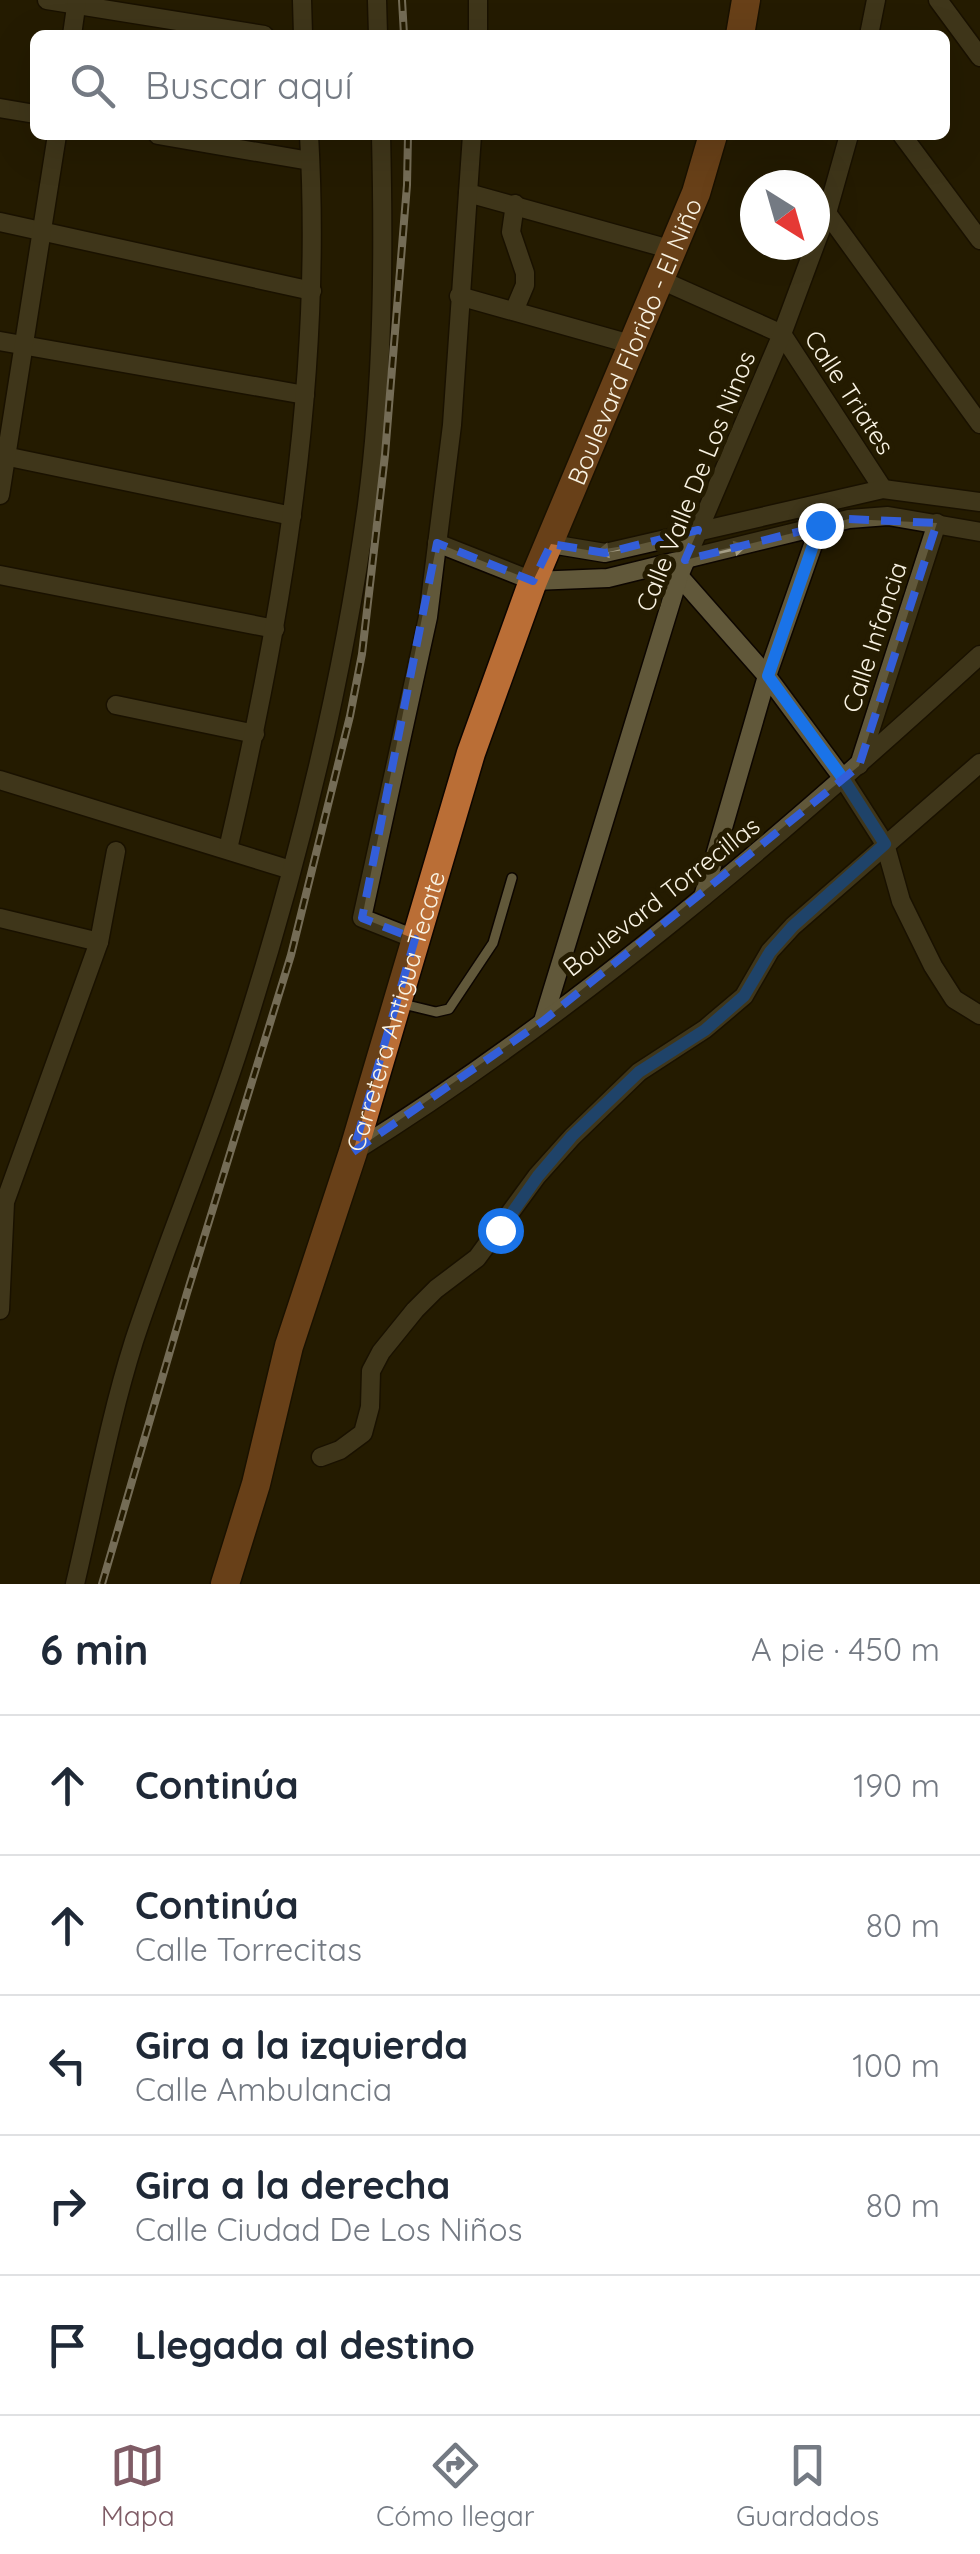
<!DOCTYPE html>
<html lang="es">
<head>
<meta charset="utf-8">
<style>
	body { margin:0; font-family:Quicksand,sans-serif; background:#f6f6f7; color:#1f2937 }
	.compass { position:absolute; left:740px; top:170px; width:90px; height:90px; border-radius:50%; background:#fff; box-shadow:0 10px 40px #0002; rotate:143deg }
	.stop { position:absolute; width:30px; height:30px; margin:-22px; border:8px solid #1a73e8; border-radius:50%; background:#fff }
	.stop.end { background:#1a73e8; border-color:#fff; box-shadow:0 2px 10px #0008 }
	.list { margin:0; padding:0; list-style:none }
	h2 { display:flex; justify-content:space-between; align-items:center; height:130px; margin:0; padding:0 40px; font-size:42px }
	h2 small { font-size:32px; font-weight:400; color:#747a83 }
	.list li { display:grid; grid-template-columns:65px 1fr auto; gap:30px; align-items:center; box-sizing:border-box; height:140px; padding:0 40px; border-top:2px solid #e0e1e3 }
	.list b { display:block; font-size:38px; white-space:nowrap }
	.list p { margin:0; font-size:32px; white-space:nowrap; color:#747a83 }
	.list em { font-size:32px; font-style:normal; color:#747a83 }
	.icon { flex:none; width:55px; height:55px; fill:none; stroke:currentColor; stroke-width:2; stroke-linecap:round; stroke-linejoin:round }
	.map { position:relative; flex:none; width:980px; height:1584px; overflow:hidden }
	.search { position:absolute; background:#fff; box-shadow:0 10px 40px #0002; left:30px; right:30px; top:30px; height:110px; display:flex; align-items:center; gap:25px; box-sizing:border-box; padding:0 35px; border-radius:15px; color:#747a83; font-size:38px }
	.sheet { height:830px; background:#fff }
	nav { display:flex; justify-content:space-around; align-items:center; box-sizing:border-box; height:140px; border-top:2px solid #e0e1e3; background:#fff; font-size:28px; color:#747a83 }
	nav a { display:grid; justify-items:center; gap:5px }
	nav .on { color:#7f5c66 }
	.map>svg:first-child { display:block }
	.lines { fill:none; stroke-linecap:round; stroke-linejoin:round }
	.lane-casing { stroke:#0d0600; stroke-width:12 }
	.street-casing { stroke:#0d0600; stroke-width:21 }
	.primary-casing { stroke:#0d0600; stroke-width:31 }
	.lane { stroke:#61583a; stroke-width:9 }
	.street { stroke:#61583a; stroke-width:18 }
	.primary { stroke:#ba6e36; stroke-width:28 }
	.rail-casing { stroke:#d6cfbe; stroke-width:8 }
	.rail { stroke:#241b00; stroke-width:4; stroke-dasharray:11; stroke-linecap:butt }
	.oneway { fill:#a59e86 }
	.route { stroke:#1a73e8; stroke-width:12 }
	.marked { fill:none; stroke:#335ed9; stroke-width:8; stroke-dasharray:20 12; stroke-linejoin:round }
	.labels { text-anchor:middle; dominant-baseline:central; stroke-width:10; stroke-linejoin:round; paint-order:stroke }
	.street-label { font-size:25px; fill:#f9f3e3; stroke:#241b00 }
</style>
</head>
<body>
<div class="map">
<svg width="980" height="1584" viewBox="0 0 980 1584">
	<rect width="100%" height="100%" fill="#241b00"/>
	<g class="lines">
		<g class="lane-casing">
			<polyline id="lane" points="399,1003 436,1012 449,1009 493,943 512,878"/>
		</g>
		<g class="street-casing">
			<g id="street">
				<polyline points="47,0 264,35"/>
				<polyline points="302,0 303,35"/>
				<polyline points="377,0 378,35"/>
				<polyline points="938,0 980,57"/>
				<polyline points="72,35 77,0"/>
				<polyline points="478,35 478,0"/>
				<polyline points="869,35 876,0"/>
				<polyline points="0,108 35,114"/>
				<polyline points="158,135 310,161"/>
				<polyline points="902,135 980,240"/>
				<polyline points="468,193 673,250"/>
				<polyline points="827,213 980,424"/>
				<polyline points="0,222 312,291"/>
				<polyline points="661,280 782,334 883,489"/>
				<polyline points="459,296 634,345"/>
				<polyline points="514,311 525,285 525,273 511,232 515,204"/>
				<polyline points="0,341 305,395"/>
				<polyline points="0,455 292,516"/>
				<polyline points="0,495 57,135"/>
				<polyline points="437,543 533,581 608,578 849,519 888,516 980,532"/>
				<polyline points="551,544 605,553 883,489 980,502"/>
				<polyline points="0,575 275,629"/>
				<polyline points="679,576 767,676 844,780 885,844 901,901 933,966 954,999 980,1015"/>
				<polyline points="116,705 255,734"/>
				<polyline points="859,765 937,523"/>
				<polyline points="0,780 291,870"/>
				<path d="M228 849C283 615 323 376 309 135"/>
				<polyline points="703,897 767,676 820,525"/>
				<polyline points="0,918 99,942"/>
				<polyline points="415,939 362,918 428,617 452,425 472,135"/>
				<polyline points="543,1021 679,576 782,334 827,213 849,135"/>
				<path d="M353 1152C579 1011 784 834 980 655"/>
				<polyline points="0,1310 5,1202 99,942 116,851"/>
				<polyline points="321,1457 340,1450 363,1433 370,1407 371,1371 381,1352 415,1310 436,1289 477,1258 537,1176 572,1137 639,1072 705,1029 744,996 770,951 793,926 980,763"/>
				<path d="M75 1584C94 1504 109 1420 134 1341 167 1241 209 1143 241 1042 297 868 342 687 367 505 383 384 384 257 381 135"/>
			</g>
		</g>
		<g class="primary-casing">
			<g id="primary">
				<polyline points="740,35 746,0"/>
				<path id="s1" d="M225 1584 256 1484 289 1346 353 1152 471 753 533 581 696 193 713 135"/>
			</g>
		</g>
		<use href="#lane" class="lane"/>
		<use href="#street" class="street"/>
		<use href="#primary" class="primary"/>
		<g class="rail-casing">
			<g id="rail">
				<polyline points="402,0 404,35"/>
				<polyline points="102,1584 187,1293 291,955 350,716 362,654 385,455 407,185 408,135"/>
			</g>
		</g>
		<use href="#rail" class="rail"/>
	</g>
	<defs><path id="oneway-solid" d="M-6-.8H1V-3.2L6.5 0L1 3.2V.8H-6Z" transform="scale(2.5)"/></defs>
	<g class="oneway">
		<use href="#oneway-solid" transform="translate(732 549) rotate(-13)"/>
		<use href="#oneway-solid" transform="translate(611 550) rotate(171)"/>
	</g>
	<g class="lines">
		<polyline class="route" points="500,1230 538,1176 572,1136 639,1072 705,1030 744,996 770,952 793,926 885,844 844,780 768,676 820,525"/>
	</g>
	<path d="M0 0H980V1584H0ZM849 519 937 523 859 766 543 1021 353 1152 415 939 362 918 437 543 533 581 551 544 605 553 698 530 685 560Z" fill="#241b00" fill-opacity=".55" fill-rule="evenodd"/>
	<path class="marked" d="M849 519 937 523 859 766 543 1021 353 1152 415 939 362 918 437 543 533 581 551 544 605 553 698 530 685 560Z"/>
	<g class="labels">
		<g class="street-label">
			<text stroke="none"><textPath href="#s1" startOffset="1310">Boulevard Florido - El Niño</textPath></text>
			<text transform="translate(850 392) rotate(57)">Calle Triates</text>
			<text transform="translate(695 481) rotate(-68)">Calle Valle De Los Ninos</text>
			<text transform="translate(874 637) rotate(-72)">Calle Infancia</text>
			<text transform="translate(661 896) rotate(-38)">Boulevard Torrecillas</text>
			<text stroke="none"><textPath href="#s1" startOffset="598">Carretera Antigua Tecate</textPath></text>
		</g>
	</g>
</svg>
<svg class="compass" viewBox="-18 -18 36 36"><path d="M0-13l5 13h-10z" fill="#e53935"/><path d="M0 13l5-13h-10z" fill="#747a83"/></svg>
<div class="stop" style="left:500px;top:1230px"></div>
<div class="stop end" style="left:820px;top:525px"></div>
<div class="search"><svg class="icon" aria-label="search" viewBox="0 0 24 24"><circle cx="10" cy="10" r="6"/><path d="M15 15l6 6"/></svg>Buscar aquí</div>
</div>
<section class="sheet">
<h2>6 min<small>A pie · 450 m</small></h2>
<ul class="list">
<li><svg class="icon" aria-label="ahead" viewBox="0 0 24 24"><path d="M12 20V5M6 11l6-6 6 6"/></svg><div><b>Continúa</b></div><em>190 m</em></li>
<li><svg class="icon" aria-label="ahead" viewBox="0 0 24 24"><path d="M12 20V5M6 11l6-6 6 6"/></svg><div><b>Continúa</b><p>Calle Torrecitas</p></div><em>80 m</em></li>
<li><svg class="icon" aria-label="left" viewBox="0 0 24 24"><path d="M17 20v-9H6M10 6l-5 5 5 5"/></svg><div><b>Gira a la izquierda</b><p>Calle Ambulancia</p></div><em>100 m</em></li>
<li><svg class="icon" aria-label="right" viewBox="0 0 24 24"><path d="M7 20v-9h11M14 6l5 5-5 5"/></svg><div><b>Gira a la derecha</b><p>Calle Ciudad De Los Niños</p></div><em>80 m</em></li>
<li><svg class="icon" aria-label="arrive" viewBox="0 0 24 24"><path d="M6 21V4h12l-3 4 3 4H6"/></svg><div><b>Llegada al destino</b></div></li>
</ul>
</section>
<nav>
<a class="on"><svg class="icon" aria-label="map" viewBox="0 0 24 24"><path d="M3 6l6-2 6 2 6-2v14l-6 2-6-2-6 2zM9 4v14M15 6v14"/></svg>Mapa</a>
<a><svg class="icon" aria-label="directions" viewBox="0 0 24 24"><path d="M12 3l9 9-9 9-9-9zM9 14v-3h6M13 9l2 2-2 2"/></svg>Cómo llegar</a>
<a><svg class="icon" aria-label="saved" viewBox="0 0 24 24"><path d="M7 4h10v16l-5-4-5 4z"/></svg>Guardados</a>
</nav>
</body>
</html>
